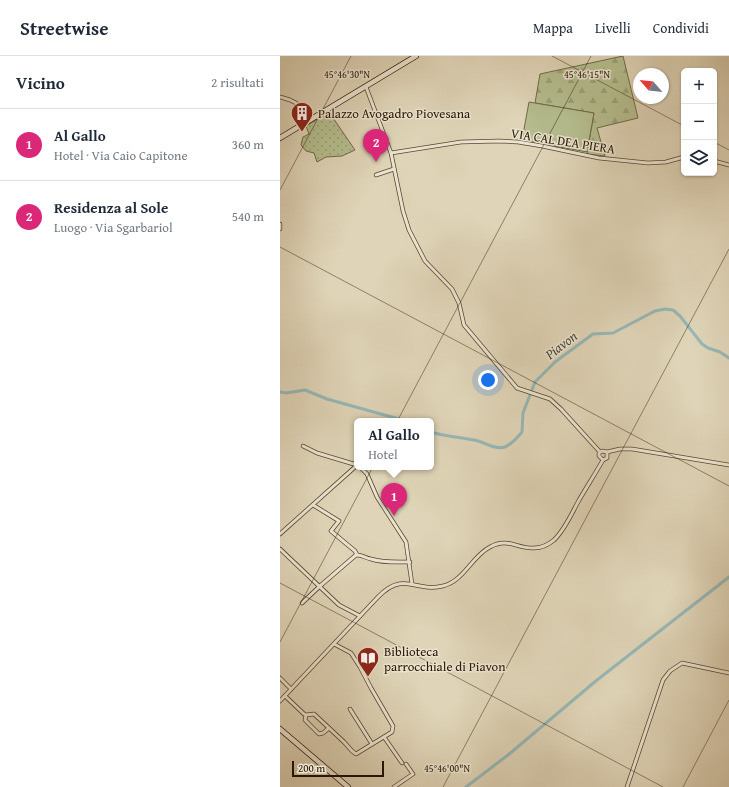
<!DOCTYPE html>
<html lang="it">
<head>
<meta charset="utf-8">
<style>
	body { margin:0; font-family:"Gentium Book Plus",serif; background:#f2f2f3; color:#1f2937 }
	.controls { position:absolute; right:12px; top:12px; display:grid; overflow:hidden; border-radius:6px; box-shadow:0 1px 3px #0004 }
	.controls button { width:36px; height:36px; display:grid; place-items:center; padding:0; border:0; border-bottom:1px solid #e0e1e3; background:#fff; color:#1f2937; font:20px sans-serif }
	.compass { position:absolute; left:353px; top:12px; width:36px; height:36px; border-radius:50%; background:#fff; box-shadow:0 1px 3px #0004; rotate:298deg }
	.scale { position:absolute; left:12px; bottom:10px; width:92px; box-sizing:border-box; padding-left:4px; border:2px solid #2b1800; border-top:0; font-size:11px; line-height:14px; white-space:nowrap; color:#2b1800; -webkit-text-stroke:3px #eae3d0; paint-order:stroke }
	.you { position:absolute; left:208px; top:324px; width:14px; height:14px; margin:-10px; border:3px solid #fff; border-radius:50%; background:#1a73e8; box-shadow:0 0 0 6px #1a73e833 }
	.badge { display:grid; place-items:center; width:26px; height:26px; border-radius:50%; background:#db2777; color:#fff; font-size:13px; font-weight:700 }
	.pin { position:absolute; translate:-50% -33px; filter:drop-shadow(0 1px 2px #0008) }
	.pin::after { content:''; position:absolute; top:21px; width:14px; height:12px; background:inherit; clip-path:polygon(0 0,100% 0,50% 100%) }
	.popup { position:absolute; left:74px; top:362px; width:80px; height:52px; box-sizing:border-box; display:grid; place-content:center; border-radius:6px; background:#fff; filter:drop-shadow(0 1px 3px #0005); font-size:13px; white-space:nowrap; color:#747a83 }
	.popup b { font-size:15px; color:#1f2937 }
	.popup::after { content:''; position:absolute; left:50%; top:100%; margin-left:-8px; border:8px solid transparent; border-top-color:#fff }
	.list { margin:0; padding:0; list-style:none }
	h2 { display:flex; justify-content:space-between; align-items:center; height:52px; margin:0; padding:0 16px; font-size:17px }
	h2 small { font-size:13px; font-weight:400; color:#747a83 }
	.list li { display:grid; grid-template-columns:26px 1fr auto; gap:12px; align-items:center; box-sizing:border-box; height:72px; padding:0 16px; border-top:1px solid #e0e1e3 }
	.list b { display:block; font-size:15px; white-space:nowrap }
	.list p { margin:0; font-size:13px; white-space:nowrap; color:#747a83 }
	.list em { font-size:13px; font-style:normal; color:#747a83 }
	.icon { flex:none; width:22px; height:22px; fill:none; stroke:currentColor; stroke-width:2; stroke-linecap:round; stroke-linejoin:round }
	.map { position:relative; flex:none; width:449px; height:731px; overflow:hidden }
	header { display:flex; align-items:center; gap:24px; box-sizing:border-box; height:56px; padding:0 20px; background:#fff; border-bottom:1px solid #e0e1e3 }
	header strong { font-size:19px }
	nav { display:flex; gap:22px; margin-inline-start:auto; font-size:14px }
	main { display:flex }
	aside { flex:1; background:#fff }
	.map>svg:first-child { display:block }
	.grass { fill:url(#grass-dots); stroke:#706a46 }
	.forest { fill:url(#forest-firs); stroke:#706a46 }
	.garden { fill:#b4bc8d; stroke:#706a46 }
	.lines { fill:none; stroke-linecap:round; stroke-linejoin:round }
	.canal { stroke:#96b7b6; stroke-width:3 }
	.street-casing { stroke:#58472e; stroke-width:4.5 }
	.secondary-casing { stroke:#2b1800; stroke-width:6 }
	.street { stroke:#eae3d0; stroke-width:3 }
	.secondary { stroke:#eae3d0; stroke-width:4.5 }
	.ticks { fill:none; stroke:#2b1800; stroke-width:1; stroke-opacity:0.45 }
	.labels { text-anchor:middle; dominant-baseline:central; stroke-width:3; stroke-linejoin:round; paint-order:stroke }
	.poi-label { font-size:13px; fill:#2b1800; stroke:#eae3d0; text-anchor:start }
	.street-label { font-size:13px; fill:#2b1800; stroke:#eae3d0 }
	.water-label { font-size:14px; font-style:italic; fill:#4b4837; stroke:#eae3d0 }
	.ticks-label { font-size:10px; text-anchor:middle; fill:#2b1800; stroke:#eae3d0; stroke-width:3; stroke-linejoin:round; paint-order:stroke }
</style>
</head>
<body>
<header>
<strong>Streetwise</strong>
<nav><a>Mappa</a><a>Livelli</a><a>Condividi</a></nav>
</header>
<main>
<aside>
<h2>Vicino<small>2 risultati</small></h2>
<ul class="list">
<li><span class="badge">1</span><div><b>Al Gallo</b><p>Hotel · Via Caio Capitone</p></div><em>360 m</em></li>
<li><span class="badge">2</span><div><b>Residenza al Sole</b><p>Luogo · Via Sgarbariol</p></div><em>540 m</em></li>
</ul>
</aside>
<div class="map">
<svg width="449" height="731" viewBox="0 0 449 731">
	<defs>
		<pattern id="grass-dots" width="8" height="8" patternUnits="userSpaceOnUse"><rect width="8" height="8" fill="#b4bc8d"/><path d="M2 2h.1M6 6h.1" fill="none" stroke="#9ba178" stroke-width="1.8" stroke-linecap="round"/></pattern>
		<pattern id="forest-firs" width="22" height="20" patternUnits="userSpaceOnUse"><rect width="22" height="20" fill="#b4bc8d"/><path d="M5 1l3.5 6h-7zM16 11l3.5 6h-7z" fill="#9ba178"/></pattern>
	</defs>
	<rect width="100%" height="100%" fill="#dfd4b7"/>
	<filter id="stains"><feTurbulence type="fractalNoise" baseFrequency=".005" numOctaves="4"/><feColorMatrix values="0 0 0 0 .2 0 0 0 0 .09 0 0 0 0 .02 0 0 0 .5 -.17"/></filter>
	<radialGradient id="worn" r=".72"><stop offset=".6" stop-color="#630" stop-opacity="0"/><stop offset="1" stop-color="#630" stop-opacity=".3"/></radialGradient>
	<polygon class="grass" points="49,56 75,94 62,100 46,101 37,106 34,97 26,95 21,89 23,81 29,78 26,70"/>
	<polygon class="forest" points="343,0 358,62 317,72 325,100 307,98 314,57 255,47 260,18"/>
	<polygon class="garden" points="249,46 314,57 307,96 242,84"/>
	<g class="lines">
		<g class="canal">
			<polyline points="0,336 6,337 25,334 47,343 126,365"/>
			<path d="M151 376C166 381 182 381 198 385 206 387 216 394 225 391 232 388 237 382 242 376L243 357 255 326 275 306 313 278 333 277 375 255 385 253 393 254 400 260 422 288 428 292 440 296 449 302"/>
			<polyline points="186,731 228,699 317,624 449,521"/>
		</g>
		<g class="street-casing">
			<g id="street">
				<polyline points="86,31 111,97 123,155 129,174 145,205 172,233 179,247 184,269 237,332 270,343 281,353 320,396"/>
				<polyline points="0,41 10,44 16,47 23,68"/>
				<polyline points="111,97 181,86 219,85 238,86 262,90 319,102 368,107 386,106 404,101"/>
				<polyline points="434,105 449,109"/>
				<polyline points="96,119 114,113"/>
				<polyline points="0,168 0,173"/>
				<polyline points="23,390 37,397 77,409"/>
				<polyline points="323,404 319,400 319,397 322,395 327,396 340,393 352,393 449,409"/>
				<polyline points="323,404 327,402 327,396"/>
				<polyline points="80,411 87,418 97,441 126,486 132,528"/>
				<polyline points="33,449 59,465 51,475 75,495 77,499"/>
				<polyline points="0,478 75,411 77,410"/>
				<polyline points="0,493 59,549 80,560"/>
				<path d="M22 547 40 530 76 499C81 498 85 502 91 503 103 507 117 506 130 506"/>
				<polyline points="0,622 11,633"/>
				<polyline points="5,640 24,658 26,659 34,658 64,686 72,695 76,698 112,676 113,670 91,632 80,611 71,597 54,588"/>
				<path d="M0 645 98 541C124 514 135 537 163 530 184 525 192 500 210 491 228 481 237 493 254 492 261 492 268 489 274 484 284 475 291 459 298 446 306 432 315 418 323 404"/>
				<polyline points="70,653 92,688"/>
				<polyline points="26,659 25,664 39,678 43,677 49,672"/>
				<polyline points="104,681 122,707"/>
				<polyline points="114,731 133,718 126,708"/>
				<polyline points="347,731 383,624 390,615 402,607 449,617"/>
			</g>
		</g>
		<g class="secondary-casing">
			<g id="secondary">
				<polyline points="0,82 136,0"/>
				<polyline points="0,673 68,731"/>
			</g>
		</g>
		<use href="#street" class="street"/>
		<use href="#secondary" class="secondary"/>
	</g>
	<path class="ticks" d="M272 0 404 70M434 86 449 94M0 134 71 0M0 191 449 430M0 527 383 731M0 586 311 0M163 731 449 193M403 731 449 644"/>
	<defs>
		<g id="building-pin" transform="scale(1.15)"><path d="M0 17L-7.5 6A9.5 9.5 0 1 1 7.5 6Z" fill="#8f2418" stroke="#eae3d0"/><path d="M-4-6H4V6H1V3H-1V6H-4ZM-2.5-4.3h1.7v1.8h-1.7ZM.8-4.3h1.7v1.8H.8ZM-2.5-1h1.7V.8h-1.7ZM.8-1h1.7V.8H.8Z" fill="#fff"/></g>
		<g id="library-pin" transform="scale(1.15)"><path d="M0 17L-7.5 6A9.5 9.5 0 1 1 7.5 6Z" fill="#8f2418" stroke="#eae3d0"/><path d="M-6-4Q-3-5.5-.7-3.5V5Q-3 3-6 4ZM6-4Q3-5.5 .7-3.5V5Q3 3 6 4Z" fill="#fff"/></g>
	</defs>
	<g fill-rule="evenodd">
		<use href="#building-pin" x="22" y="57"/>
		<use href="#library-pin" x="88" y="602"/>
	</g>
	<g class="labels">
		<g class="poi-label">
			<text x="38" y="57">Palazzo Avogadro Piovesana</text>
			<text x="104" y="595">Biblioteca<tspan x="104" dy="15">parrocchiale di Piavon</tspan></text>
		</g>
		<g class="street-label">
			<text transform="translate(283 85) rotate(9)">VIA CAL DEA PIERA</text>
		</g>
		<g class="water-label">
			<text transform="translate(281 289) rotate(-38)">Piavon</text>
		</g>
	</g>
	<g class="ticks-label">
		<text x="67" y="22">45°46'30"N</text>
		<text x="307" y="22">45°46'15"N</text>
		<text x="167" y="716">45°46'00"N</text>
	</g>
	<rect width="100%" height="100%" filter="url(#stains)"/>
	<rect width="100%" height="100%" fill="url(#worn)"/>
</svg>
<div class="controls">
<button>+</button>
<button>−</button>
<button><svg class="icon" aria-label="layers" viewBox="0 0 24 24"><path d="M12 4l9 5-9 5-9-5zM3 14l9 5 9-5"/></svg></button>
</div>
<svg class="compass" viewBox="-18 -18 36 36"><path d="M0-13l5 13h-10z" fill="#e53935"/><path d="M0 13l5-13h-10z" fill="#747a83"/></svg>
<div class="scale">200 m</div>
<div class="you"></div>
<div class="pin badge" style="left:114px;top:460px">1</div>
<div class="popup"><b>Al Gallo</b>Hotel</div>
<div class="pin badge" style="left:96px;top:106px">2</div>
</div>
</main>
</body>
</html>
